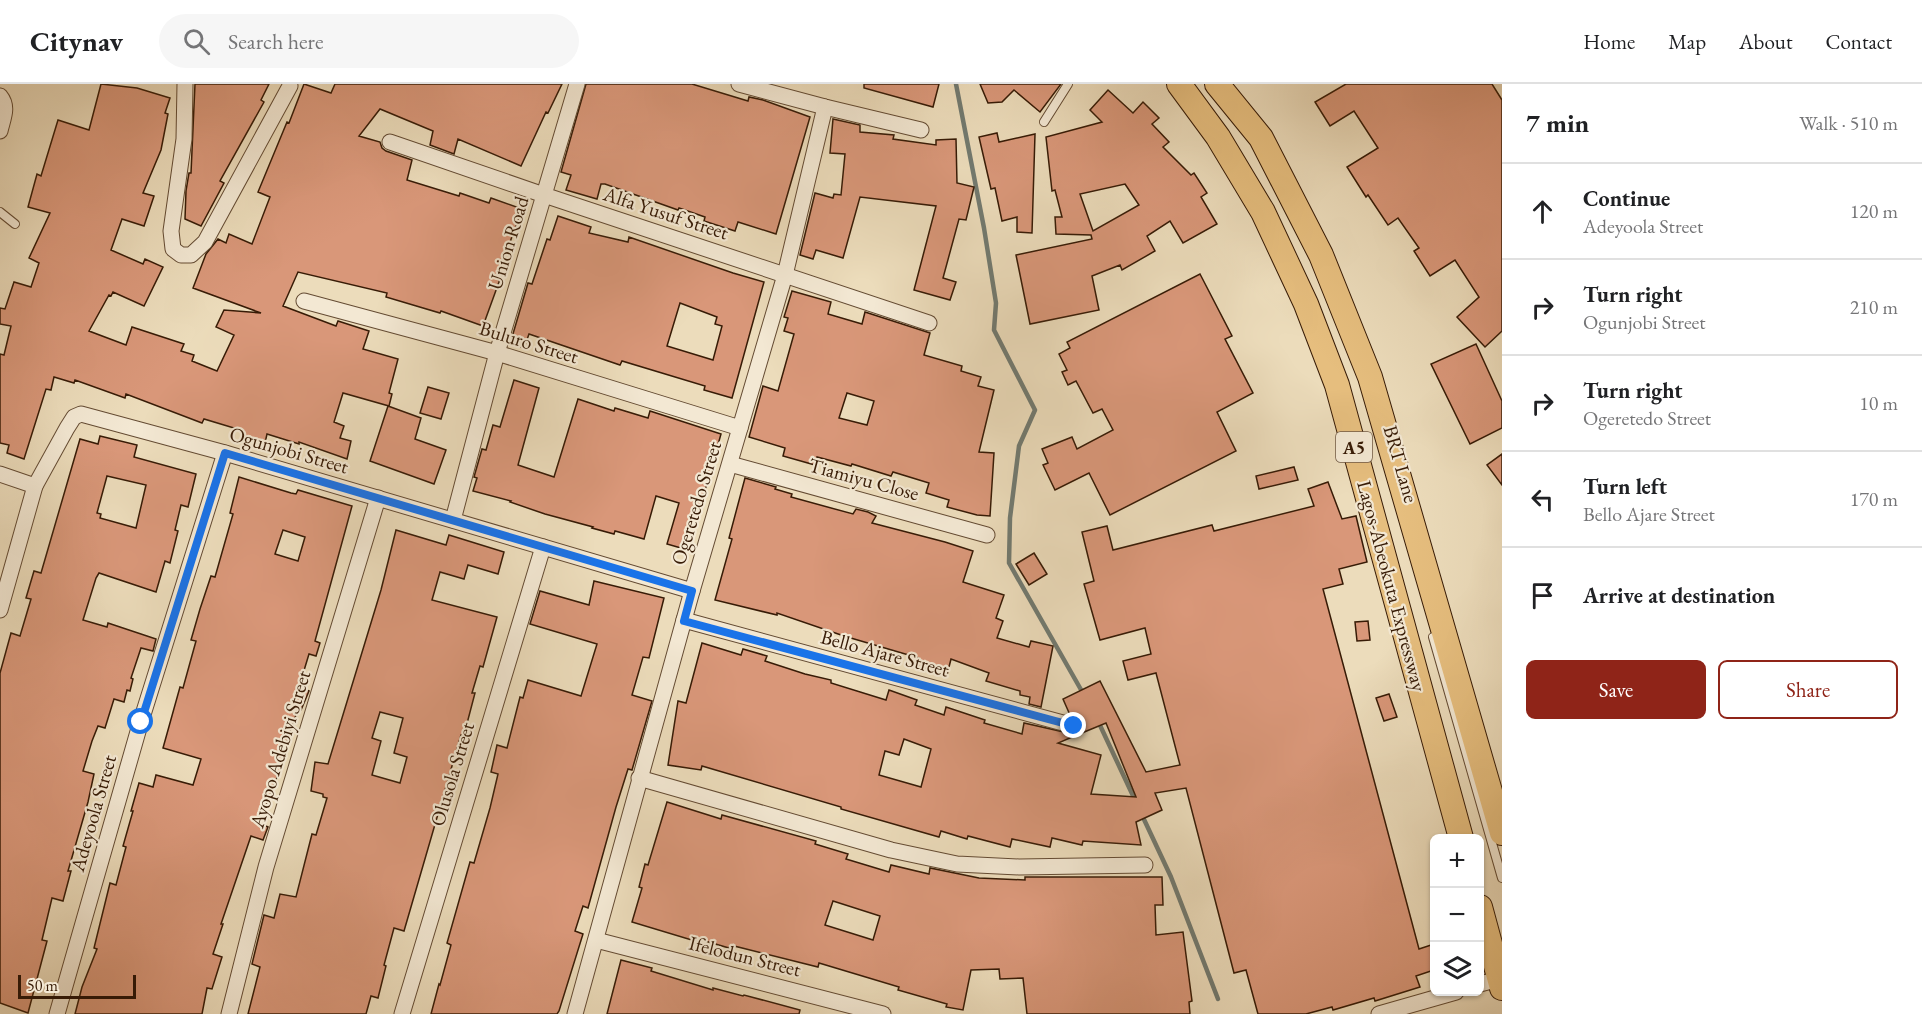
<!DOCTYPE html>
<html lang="en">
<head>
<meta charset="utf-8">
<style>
	body { margin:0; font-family:"EB Garamond",serif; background:#f6f6f6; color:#202124 }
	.controls { position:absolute; right:18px; bottom:18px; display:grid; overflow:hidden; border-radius:9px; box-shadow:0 2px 4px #0004 }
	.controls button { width:54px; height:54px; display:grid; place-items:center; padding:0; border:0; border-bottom:2px solid #e0e0e0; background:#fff; color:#202124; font:30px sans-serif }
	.scale { position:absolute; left:18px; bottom:15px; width:118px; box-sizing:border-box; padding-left:6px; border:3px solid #371b06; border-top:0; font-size:16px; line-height:21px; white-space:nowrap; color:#371b06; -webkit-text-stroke:4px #f3e8d3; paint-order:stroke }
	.stop { position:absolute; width:18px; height:18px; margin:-14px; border:4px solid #1a73e8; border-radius:50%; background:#fff }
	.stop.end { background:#1a73e8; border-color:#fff; box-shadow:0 2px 6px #0008 }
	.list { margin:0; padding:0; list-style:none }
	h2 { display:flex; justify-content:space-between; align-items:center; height:78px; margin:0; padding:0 24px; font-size:26px }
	h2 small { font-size:20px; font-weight:400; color:#757577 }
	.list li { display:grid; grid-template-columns:39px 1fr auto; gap:18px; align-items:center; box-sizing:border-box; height:96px; padding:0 24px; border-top:2px solid #e0e0e0 }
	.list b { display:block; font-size:22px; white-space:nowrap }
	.list p { margin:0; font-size:20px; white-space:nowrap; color:#757577 }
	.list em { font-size:20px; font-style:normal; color:#757577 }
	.actions { display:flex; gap:12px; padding:18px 24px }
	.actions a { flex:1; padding:14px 0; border:2px solid #8f2418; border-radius:9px; text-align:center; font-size:21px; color:#8f2418 }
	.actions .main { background:#8f2418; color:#fff }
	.icon { flex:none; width:33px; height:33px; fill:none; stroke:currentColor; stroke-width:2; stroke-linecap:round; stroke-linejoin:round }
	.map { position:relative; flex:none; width:1502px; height:930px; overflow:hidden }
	header { display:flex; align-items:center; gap:36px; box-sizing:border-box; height:84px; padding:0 30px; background:#fff; border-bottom:2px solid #e0e0e0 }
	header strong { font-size:28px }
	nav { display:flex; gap:33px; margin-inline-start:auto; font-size:21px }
	.search { width:420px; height:54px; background:#f6f6f6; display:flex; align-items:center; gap:15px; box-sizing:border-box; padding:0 21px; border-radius:33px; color:#757577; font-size:22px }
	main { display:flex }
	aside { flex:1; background:#fff }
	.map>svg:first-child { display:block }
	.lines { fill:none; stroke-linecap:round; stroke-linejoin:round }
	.stream { stroke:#727a70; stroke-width:4.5 }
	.building { fill:#d99779; stroke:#371b06; stroke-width:1.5; fill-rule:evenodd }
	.service-casing { stroke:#644b33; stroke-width:10 }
	.minor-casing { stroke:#644b33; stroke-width:17 }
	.trunk-casing { stroke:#371b06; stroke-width:26 }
	.service { stroke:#f3e8d3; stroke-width:8 }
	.minor { stroke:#f3e8d3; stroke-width:15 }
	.trunk { stroke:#e6be7e; stroke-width:24 }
	.route { stroke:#1a73e8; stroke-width:8 }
	.labels { text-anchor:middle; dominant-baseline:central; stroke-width:4.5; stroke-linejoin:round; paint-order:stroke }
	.shield { fill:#f3e8d3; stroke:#6f5844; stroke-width:1.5 }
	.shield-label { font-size:18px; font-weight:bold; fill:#371b06 }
	.street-label { font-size:20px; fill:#371b06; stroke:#f3e8d3 }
</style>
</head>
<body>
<header>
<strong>Citynav</strong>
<div class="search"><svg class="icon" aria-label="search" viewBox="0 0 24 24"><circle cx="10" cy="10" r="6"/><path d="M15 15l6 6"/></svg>Search here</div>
<nav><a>Home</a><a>Map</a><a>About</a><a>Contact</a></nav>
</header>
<main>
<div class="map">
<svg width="1502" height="930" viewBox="0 0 1502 930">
	<rect width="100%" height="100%" fill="#ecdcbb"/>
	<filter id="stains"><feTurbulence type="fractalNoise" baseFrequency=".00333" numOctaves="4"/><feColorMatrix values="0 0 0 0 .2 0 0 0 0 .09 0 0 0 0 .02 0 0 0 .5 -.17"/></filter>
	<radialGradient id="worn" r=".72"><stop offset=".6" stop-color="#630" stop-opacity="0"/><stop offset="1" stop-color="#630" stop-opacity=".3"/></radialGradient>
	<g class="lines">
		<g class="stream">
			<polyline points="956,0 984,144 996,219 994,246 1035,326 1019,362 1010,434 1009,479 1084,611"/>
			<polyline points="1098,637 1135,716"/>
			<polyline points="1141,729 1171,793 1218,915"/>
		</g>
	</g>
	<g class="building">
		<polygon points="101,0 137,4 170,14 165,29 168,30 161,66 143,109 154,112 144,142 122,135 111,166 143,180 145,175 163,183 144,222 113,208 111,212 109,211 89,247 126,261 132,243 184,260 181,267 194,271 192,277 217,287 234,251 216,243 224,226 261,229 193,204 206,170 218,155 226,159 229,150 252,160 270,113 258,108 287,38 289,39 304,0 331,9 335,0 562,0 548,29 546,28 521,82 458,55 454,70 430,61 433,47 380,25 359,52 380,58 382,64 386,67 412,76 407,96 459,112 460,109 489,119 491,114 522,125 500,186 503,187 483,242 441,227 440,229 386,213 387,209 298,188 283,222 336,242 338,237 369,247 363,265 398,275 389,309 392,310 389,322 343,309 334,338 344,342 340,354 351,357 347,375 299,358 299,360 267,350 265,359 243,353 244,347 204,335 202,339 126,310 125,314 75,296 74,299 54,293 51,306 46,305 24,375 7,369 9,361 0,359 0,270 4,271 11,242 0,240 0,224 5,225 14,198 31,203 39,179 29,174 50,129 28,123 37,90 41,92 58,36 89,46"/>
		<polygon points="195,0 269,0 261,16 264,18 220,97 224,99 201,142 185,135 186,107 189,89 191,89"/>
		<polygon points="586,0 692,0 748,17 749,13 763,16 810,33 776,150 738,138 735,147 704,137 705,133 679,124 678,126 605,100 601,100 597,115 566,106 571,91 561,88"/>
		<polygon points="864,0 939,0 933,23 864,4"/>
		<polygon points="980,0 1061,0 1040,28 1014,6 1002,18 988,19"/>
		<polygon points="1346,0 1492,0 1502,16 1502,247 1485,263 1457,233 1479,213 1455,176 1430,192 1414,167 1419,164 1398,134 1388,141 1368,111 1366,113 1347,83 1378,64 1354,27 1330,42 1315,18"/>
		<path d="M1108 6 1133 29 1143 18 1159 34 1152 40 1169 58 1163 63 1191 91 1194 89 1207 109 1201 113 1217 140 1183 159 1170 137 1147 152 1155 167 1122 186 1120 181 1092 192 1099 226 1030 240 1016 171 1092 155 1091 151 1056 150 1055 133H1062L1055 106 1052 107 1046 53 1102 38 1090 26ZM1125 100 1139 121 1093 147 1080 110Z"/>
		<polygon points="833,35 860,41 860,48 894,51 893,55 936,61 936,56 956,55 957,99 974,103 966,136 959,135 943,194 956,198 950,216 914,206 936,122 860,113 843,174 816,166 813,175 800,171 815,109 833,114 834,110 841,111 845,70 830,69"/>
		<polygon points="997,49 999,58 1035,50 1032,149 1017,148 1017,133 1002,137 995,104 991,105 979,53"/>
		<path d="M558 132 591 143 589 149 628 158 629 153 733 189 764 198 732 314 704 306 705 302 622 277 620 281 529 250 524 264 510 260 528 199 532 200 547 155 550 156ZM680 219 717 233 715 240 722 242 713 276 667 262Z"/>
		<polygon points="1200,190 1232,252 1225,255 1253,309 1217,328 1236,367 1110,431 1089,389 1055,406 1043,381 1048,379 1042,365 1072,353 1077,365 1113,346 1102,325 1093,329 1076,297 1068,301 1062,288 1067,286 1059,270 1070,264 1067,258"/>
		<path d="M792 207 831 218 828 230 862 240 865 228 930 249 924 271 962 282 961 287 981 293 978 302 994 306 979 368 994 369 990 432 977 431 947 423 949 416 926 409 929 399 893 388 891 392 852 380 851 382 817 373 815 381 783 372 785 364 749 353 763 302 778 307 794 250 784 247 788 234 784 233ZM847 309 874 317 867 341 839 334Z"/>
		<polygon points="1476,260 1502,317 1502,344 1470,360 1431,280"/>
		<polygon points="514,296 539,304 518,381 554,393 578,315 614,327 615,324 648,334 650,327 721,350 688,466 667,460 679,419 656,412 644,455 615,447 614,450 592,444 593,443 545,430 510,418 511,417 473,407 477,394 474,393 482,365 486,366 493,341 500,343"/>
		<polygon points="428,303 449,309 441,335 420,329"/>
		<polygon points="388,322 421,334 415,355 446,366 434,400 370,377"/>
		<path d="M100 352 137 361 134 373 196 390 188 423 181 421 175 446 178 447 170 479 165 477 156 508 99 489 96 494 83 536 107 543 108 539 156 555 153 567 141 564 131 594 133 595 130 607 127 606 124 618 114 615 105 644 98 642 92 657 83 687 94 690 88 718 68 787H71L63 817 52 814 42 856 47 857 28 929 0 919V589L11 549 20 552 31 515 26 514 34 487 41 489 80 355 98 360ZM107 392 146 401 136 444 100 434 101 430 97 429Z"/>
		<polygon points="1502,370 1502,401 1487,381"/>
		<polygon points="1294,383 1298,396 1259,405 1256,392"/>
		<path d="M239 393 291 409 296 410 298 406 352 422 315 557 320 559 316 572 309 570 299 603 309 607 301 626 298 625 283 669 285 670 283 678 259 739 268 743 263 756 251 752 221 840H223L213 870 222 873 212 905 207 904 202 930H75L82 903 97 865 94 864 110 799 116 801 126 763 123 762 133 727H131L139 699 153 703 156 691 193 701 201 675 163 664 180 603 183 604 196 557 191 556 200 525 211 492 215 493 233 430 230 429ZM283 446 305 453 298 477 275 470Z"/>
		<polygon points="745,394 776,403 775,405 792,410 791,413 853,430 856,425 868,428 876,432 872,439 945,458 973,467 963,498 1004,511 996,534 1003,537 997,554 1029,563 1031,557 1053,562 1041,623 1029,620 1030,613 1020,611 1020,607 986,597 989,589 951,575 947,591 917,583 919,574 844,552 777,529 777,531 715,516 732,455 729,454"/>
		<path d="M1328 398 1342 435 1356 432 1367 478 1339 485 1343 500 1323 505 1419 865 1434 860V886L1416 892 1420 903 1375 917 1374 914 1333 926 1332 923 1306 930H1258L1246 886 1234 889 1186 704 1155 709 1162 726 1136 738 1141 761 1083 757 1082 761 1052 754 1050 763 1012 755 1010 763 968 752 967 755 941 747 939 753 841 725V723L702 682 701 686 668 681 678 617 686 619 702 559 741 571 743 565 767 572 765 577 805 590 831 596V599L886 616 889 606 917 616 915 621 944 631 946 623 985 636 984 639 1022 650 1024 639 1077 651 1058 659 1101 671 1091 710 1136 713 1106 639 1077 651 1083 645V639L1080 635 1070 631 1063 615 1100 597 1146 688 1180 681 1156 589 1128 596 1123 577 1151 570 1145 544 1100 556 1084 500 1094 497 1082 448 1107 442 1113 466 1212 441 1214 447 1314 422 1308 405ZM904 655 931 665 921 703 879 691 885 667 899 671Z"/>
		<path d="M396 446 446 461 449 451 504 468 498 490 468 481 464 495 440 488 432 516 497 533 483 583 480 582 472 609H475L464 651H461L404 847 394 844 384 881 386 882 378 914 371 912 366 930H248L260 883 252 880 264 831 274 834 280 810 296 813 312 750 316 751 327 714 323 713V710L311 707 315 678 328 680 381 506ZM380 628 403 634 394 669 407 673 400 699 372 691 381 657 372 654Z"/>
		<polygon points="1034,469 1047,490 1029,501 1016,480"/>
		<polygon points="594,497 664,514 649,574 643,573 632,611 652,617 632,686 628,685 616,723 588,824 583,822 575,847 583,850 559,927 557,930 431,930 439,900 440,901 451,861 447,859 470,778 474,779 490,724 498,690 491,688 497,661 507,664 520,613 523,614 528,596 581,612 597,560 530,540 540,507 589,521"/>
		<polygon points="1368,537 1370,556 1357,557 1355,538"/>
		<polygon points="1389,610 1397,633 1384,637 1376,614"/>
		<path d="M667 718 721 735 722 731 816 757 815 760 848 770 846 775 889 788 891 781 929 790 930 784 979 794 1025 796V793H1162L1163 821H1155L1156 851 1183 848 1192 917 1189 918 1190 930H1027L1023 894 1000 895 999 885 971 886 963 926 946 923 947 920 898 906 899 903 819 879 818 883 730 861 729 864 695 854V857L632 838 642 804 639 803 645 780 648 781ZM833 817 880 832 873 856 825 841Z"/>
		<polygon points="621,876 652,884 651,887 713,906 713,904 743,912 744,911 800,926 799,930 607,930"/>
	</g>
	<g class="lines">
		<g class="service-casing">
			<g id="service">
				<polyline points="1044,38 1068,0"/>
				<polyline points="0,128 15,140"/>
				<polyline points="1433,553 1502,794"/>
			</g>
		</g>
		<g class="minor-casing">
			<g id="minor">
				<polyline points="185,0 184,55 171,147 173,165 181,171 191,171 205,158 290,2"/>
				<polyline points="739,0 825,23 921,46"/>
				<path d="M0 12C9 23 3 34 0 47"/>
				<polyline points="390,58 544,111 929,239"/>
				<polyline points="304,217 497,269 740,344"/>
				<polyline points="730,380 987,451"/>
				<polyline points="0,390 35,402"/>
				<polyline points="453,436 497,269 577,0"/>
				<polyline points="0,526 35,402 67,344 74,333 81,330 225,369 692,507"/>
				<polyline points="684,536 1074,642"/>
				<polyline points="639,694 891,766 957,780 1019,783 1145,781"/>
				<polyline points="596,856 883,930"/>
				<polyline points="1480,900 1499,895"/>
				<polyline points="57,930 141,637 225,369"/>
				<polyline points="229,930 266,783 378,414"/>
				<polyline points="402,930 543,463"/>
				<polyline points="575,930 692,507 785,191 825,23"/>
				<polyline points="1379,930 1456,908"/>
			</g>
		</g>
		<g class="trunk-casing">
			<g id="trunk">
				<polyline points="1179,0 1218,53 1263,128 1306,220 1337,301 1461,754"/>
				<polyline points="1217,0 1261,54 1321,171 1370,293 1502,749"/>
				<polyline points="1480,823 1502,904"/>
			</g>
		</g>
		<use href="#service" class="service"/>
		<use href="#minor" class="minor"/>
		<use href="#trunk" class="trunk"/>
	</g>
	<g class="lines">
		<polyline class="route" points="141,638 225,369 692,507 684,537 1074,642"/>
	</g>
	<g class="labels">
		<rect class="shield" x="1336" y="348" width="36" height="30" rx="4.5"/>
		<g class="shield-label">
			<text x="1354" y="363">A5</text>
		</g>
		<g class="street-label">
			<text transform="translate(666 129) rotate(18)">Alfa Yusuf Street</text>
			<text transform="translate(508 159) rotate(-73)">Union Road</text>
			<text transform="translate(529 258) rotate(17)">Buluro Street</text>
			<text transform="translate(289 366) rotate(16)">Ogunjobi Street</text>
			<text transform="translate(1401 380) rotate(74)">BRT Lane</text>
			<text transform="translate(864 395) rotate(15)">Tiamiyu Close</text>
			<text transform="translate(696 419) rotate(-73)">Ogeretedo Street</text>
			<text transform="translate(1392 502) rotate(75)">Lagos-Abeokuta Expressway</text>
			<text transform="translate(885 569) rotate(15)">Bello Ajare Street</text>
			<text transform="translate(280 665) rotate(-73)">Ayopo Adebiyi Street</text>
			<text transform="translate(452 690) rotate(-73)">Olusola Street</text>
			<text transform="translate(93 729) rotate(-74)">Adeyoola Street</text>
			<text transform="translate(745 872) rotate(14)">Ifelodun Street</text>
		</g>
	</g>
	<rect width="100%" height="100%" filter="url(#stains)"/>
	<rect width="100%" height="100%" fill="url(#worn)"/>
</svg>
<div class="controls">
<button>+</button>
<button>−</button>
<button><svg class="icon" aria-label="layers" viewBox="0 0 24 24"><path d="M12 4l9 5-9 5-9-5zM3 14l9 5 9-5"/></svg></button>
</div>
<div class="scale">50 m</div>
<div class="stop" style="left:141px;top:638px"></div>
<div class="stop end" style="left:1074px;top:642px"></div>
</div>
<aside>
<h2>7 min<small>Walk · 510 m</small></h2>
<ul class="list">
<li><svg class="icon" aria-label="ahead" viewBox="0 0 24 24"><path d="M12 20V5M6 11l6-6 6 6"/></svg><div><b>Continue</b><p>Adeyoola Street</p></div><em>120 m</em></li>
<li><svg class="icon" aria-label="right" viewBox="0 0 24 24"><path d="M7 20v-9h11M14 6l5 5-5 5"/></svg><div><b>Turn right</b><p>Ogunjobi Street</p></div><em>210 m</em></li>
<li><svg class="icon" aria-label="right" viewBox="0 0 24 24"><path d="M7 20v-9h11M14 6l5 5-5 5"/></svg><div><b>Turn right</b><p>Ogeretedo Street</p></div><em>10 m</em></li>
<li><svg class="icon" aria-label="left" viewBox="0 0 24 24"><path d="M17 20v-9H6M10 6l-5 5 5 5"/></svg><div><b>Turn left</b><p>Bello Ajare Street</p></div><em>170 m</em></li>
<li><svg class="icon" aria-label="arrive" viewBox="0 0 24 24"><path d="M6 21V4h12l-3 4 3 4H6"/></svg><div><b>Arrive at destination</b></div></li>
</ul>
<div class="actions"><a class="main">Save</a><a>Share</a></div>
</aside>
</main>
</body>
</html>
